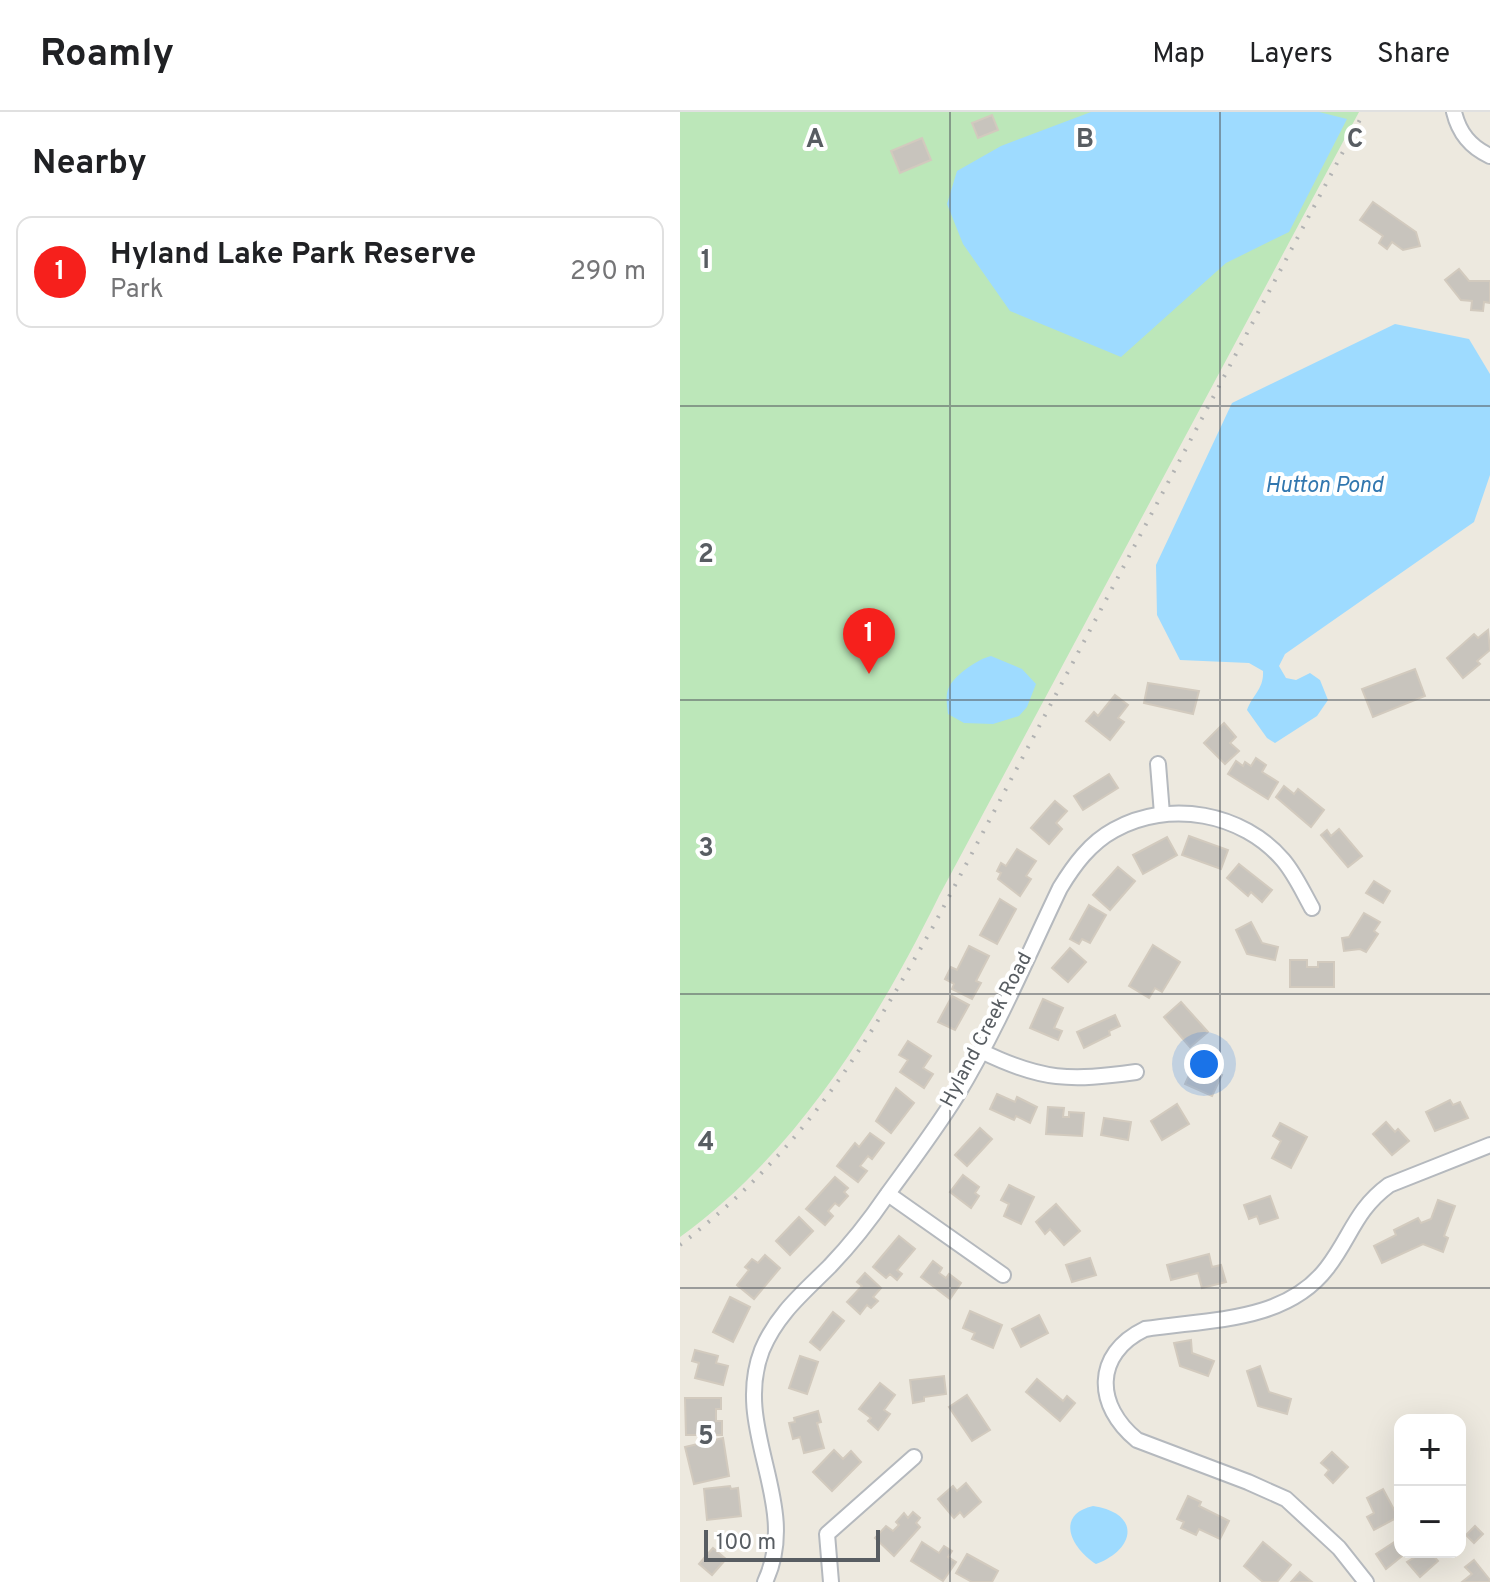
<!DOCTYPE html>
<html lang="en">
<head>
<meta charset="utf-8">
<style>
	body { margin:0; font-family:Overpass,sans-serif; background:#f2f2f2; color:#202124 }
	.controls { position:absolute; right:24px; bottom:24px; display:grid; overflow:hidden; border-radius:16px; box-shadow:0 8px 32px #0002 }
	.controls button { width:72px; height:72px; display:grid; place-items:center; padding:0; border:0; border-bottom:2px solid #e0e0e0; background:#fff; color:#202124; font:40px sans-serif }
	.scale { position:absolute; left:24px; bottom:20px; width:176px; box-sizing:border-box; padding-left:8px; border:4px solid #585d62; border-top:0; font-size:22px; line-height:28px; white-space:nowrap; color:#585d62; -webkit-text-stroke:6px #fff; paint-order:stroke }
	.you { position:absolute; left:524px; top:952px; width:28px; height:28px; margin:-20px; border:6px solid #fff; border-radius:50%; background:#1a73e8; box-shadow:0 0 0 12px #1a73e833 }
	.badge { display:grid; place-items:center; width:52px; height:52px; border-radius:50%; background:#f6201c; color:#fff; font-size:26px; font-weight:700 }
	.pin { position:absolute; translate:-50% -66px; filter:drop-shadow(0 2px 4px #0008) }
	.pin::after { content:''; position:absolute; top:42px; width:28px; height:24px; background:inherit; clip-path:polygon(0 0,100% 0,50% 100%) }
	.list { margin:0; padding:0; list-style:none }
	h2 { display:flex; justify-content:space-between; align-items:center; height:104px; margin:0; padding:0 32px; font-size:34px }
	h2 small { font-size:26px; font-weight:400; color:#757577 }
	.list li { display:grid; grid-template-columns:52px 1fr auto; gap:24px; align-items:center; box-sizing:border-box; height:112px; margin:0 16px 16px; padding:0 16px; border:2px solid #e0e0e0; border-radius:16px }
	.list b { display:block; font-size:30px; white-space:nowrap }
	.list p { margin:0; font-size:26px; white-space:nowrap; color:#757577 }
	.list em { font-size:26px; font-style:normal; color:#757577 }
	.map { position:relative; flex:none; width:810px; height:1470px; overflow:hidden }
	header { display:flex; align-items:center; gap:48px; box-sizing:border-box; height:112px; padding:0 40px; background:#fff; border-bottom:2px solid #e0e0e0 }
	header strong { font-size:38px }
	nav { display:flex; gap:44px; margin-inline-start:auto; font-size:28px }
	main { display:flex }
	aside { flex:1; background:#fff }
	.map>svg:first-child { display:block }
	.green { fill:#bce7b9 }
	.water { fill:#9edbff }
	.building { fill:#c8c4bd; stroke:#d2cabe; stroke-width:2 }
	.lines { fill:none; stroke-linecap:round; stroke-linejoin:round }
	.minor-casing { stroke:#b5b9be; stroke-width:18 }
	.minor { stroke:#fff; stroke-width:14 }
	.rail { stroke:#b2b3b3; stroke-width:4; stroke-dasharray:2 10; stroke-linecap:butt }
	.grid { fill:none; stroke:#585d62; stroke-width:2; stroke-opacity:0.55 }
	.labels { text-anchor:middle; dominant-baseline:central; stroke-width:8; stroke-linejoin:round; paint-order:stroke }
	.street-label { font-size:20px; fill:#585d62; stroke:#fff }
	.water-label { font-size:22px; font-style:italic; fill:#3277af; stroke:#fff }
	.grid-label { font-size:26px; text-anchor:middle; font-weight:bold; fill:#585d62; stroke:#fff; stroke-width:8; stroke-linejoin:round; paint-order:stroke }
</style>
</head>
<body>
<header>
<strong>Roamly</strong>
<nav><a>Map</a><a>Layers</a><a>Share</a></nav>
</header>
<main>
<aside>
<h2>Nearby<small></small></h2>
<ul class="list">
<li><span class="badge">1</span><div><b>Hyland Lake Park Reserve</b><p>Park</p></div><em>290 m</em></li>
</ul>
</aside>
<div class="map">
<svg width="810" height="1470" viewBox="0 0 810 1470">
	<rect width="100%" height="100%" fill="#ede9df"/>
	<path class="green" d="M0 0H679L259 784C196 912 117 1040 0 1125Z"/>
	<g class="water">
		<polygon points="411,0 639,0 667,7 609,120 546,151 441,245 330,199 283,132 267,92 277,59 321,34"/>
		<path d="M715 212 789 227 810 262V363L794 410 605 542 599 554 606 566 616 568 630 561 640 568 648 588 637 604 595 631 587 626 567 598C573 582 584 577 583 559L569 551 500 548 477 503 476 453 552 291Z"/>
		<path d="M311 544 342 557 356 572 347 595 339 604 313 612 284 611 268 602C267 593 265 583 269 575 276 562 298 547 311 544Z"/>
		<path d="M413 1394C460 1401 457 1436 416 1452 392 1437 374 1403 413 1394Z"/>
	</g>
	<g class="building">
		<polygon points="312,3 318,18 298,26 292,11"/>
		<polygon points="242,26 251,48 220,61 211,39"/>
		<polygon points="693,90 736,120 740,134 723,138 712,130 707,137 699,131 703,124 680,108"/>
		<polygon points="779,157 789,169 810,169 810,191 804,190 803,199 791,198 792,189 781,188 765,168"/>
		<polygon points="808,518 810,538 797,549 800,552 783,566 767,546 794,522 798,526"/>
		<polygon points="735,557 745,584 693,605 682,577"/>
		<polygon points="468,571 519,579 513,602 464,591"/>
		<polygon points="435,583 448,593 438,606 444,610 430,628 406,609 414,600 418,604"/>
		<polygon points="544,611 556,625 550,631 559,639 545,652 524,631"/>
		<polygon points="576,646 586,653 582,660 598,670 588,687 548,662 556,649 563,654 565,650 571,654"/>
		<polygon points="429,662 438,676 403,698 394,684"/>
		<polygon points="604,674 614,682 618,677 644,698 631,715 596,685"/>
		<polygon points="375,689 387,699 376,711 382,717 369,732 351,716"/>
		<polygon points="659,717 682,744 668,755 641,723 647,718 651,724"/>
		<polygon points="509,724 548,738 541,757 502,743"/>
		<polygon points="487,725 497,743 463,762 453,743"/>
		<polygon points="337,737 356,749 346,764 351,767 340,784 318,767 321,761 317,759 321,751 326,754"/>
		<polygon points="559,752 592,778 582,790 571,780 568,784 547,766"/>
		<polygon points="438,755 455,769 430,798 413,783"/>
		<polygon points="694,769 710,779 703,791 686,781"/>
		<polygon points="320,787 336,797 317,832 300,823"/>
		<polygon points="409,793 426,803 410,831 402,827 399,832 390,827"/>
		<polygon points="684,801 700,810 694,819 698,822 686,840 680,837 664,839 662,826 669,825"/>
		<polygon points="571,810 582,831 598,835 595,848 567,842 556,818"/>
		<polygon points="473,833 500,850 482,880 475,876 469,886 449,874"/>
		<polygon points="289,834 309,844 296,869 301,871 292,887 272,877 274,872 265,867 271,855 277,858"/>
		<polygon points="390,836 406,850 388,870 372,856"/>
		<polygon points="610,848 627,848 627,855 638,855 638,850 654,850 654,875 610,875"/>
		<polygon points="272,884 289,893 275,918 258,910"/>
		<polygon points="363,887 383,896 374,916 382,919 378,928 350,916"/>
		<polygon points="501,890 528,920 510,935 484,905"/>
		<polygon points="435,903 440,914 429,919 430,923 404,936 397,920"/>
		<polygon points="228,929 251,944 243,956 253,962 244,976 220,960 228,948 219,943"/>
		<polygon points="515,950 542,963 532,984 505,972"/>
		<polygon points="216,976 234,991 211,1021 196,1009"/>
		<polygon points="317,982 335,990 337,985 357,995 350,1011 336,1004 334,1008 310,997"/>
		<polygon points="770,988 773,993 780,990 788,1006 755,1019 746,1000"/>
		<polygon points="497,992 509,1012 482,1028 471,1009"/>
		<polygon points="368,995 384,996 383,1005 389,1005 389,1000 404,1001 402,1024 366,1022"/>
		<polygon points="424,1006 451,1010 448,1028 421,1023"/>
		<polygon points="706,1010 715,1020 718,1017 729,1029 712,1043 693,1022"/>
		<polygon points="600,1011 627,1025 611,1056 592,1046 601,1029 593,1024"/>
		<polygon points="300,1016 312,1027 287,1054 275,1043"/>
		<polygon points="190,1021 204,1031 192,1047 188,1044 180,1054 187,1059 178,1070 157,1054 175,1031 179,1035"/>
		<polygon points="283,1063 299,1075 295,1081 299,1084 291,1096 270,1080"/>
		<polygon points="155,1065 168,1076 164,1080 168,1084 159,1094 155,1091 148,1099 153,1104 145,1113 126,1097"/>
		<polygon points="329,1073 354,1085 341,1112 324,1104 329,1092 321,1088"/>
		<polygon points="590,1084 598,1106 580,1112 577,1104 569,1107 564,1093"/>
		<polygon points="758,1088 775,1094 764,1124 768,1126 763,1140 743,1132 702,1151 694,1134 716,1123 714,1118 738,1106 741,1111 751,1107"/>
		<polygon points="376,1092 400,1119 384,1133 370,1117 365,1122 356,1110"/>
		<polygon points="119,1105 133,1119 110,1143 96,1129"/>
		<polygon points="219,1124 235,1137 217,1158 222,1162 217,1168 210,1162 206,1166 193,1155"/>
		<polygon points="529,1142 532,1155 541,1153 546,1170 522,1176 518,1161 491,1168 487,1153"/>
		<polygon points="85,1143 100,1156 74,1187 57,1173 69,1158 65,1155 72,1147 78,1151"/>
		<polygon points="410,1146 416,1163 392,1170 386,1153"/>
		<polygon points="253,1149 262,1156 259,1161 266,1166 269,1162 281,1171 270,1187 241,1165"/>
		<polygon points="185,1161 201,1176 193,1185 198,1189 191,1196 187,1193 180,1202 167,1190 182,1174 177,1170"/>
		<polygon points="50,1185 70,1195 53,1230 33,1220"/>
		<polygon points="290,1199 322,1213 313,1236 292,1227 295,1221 283,1216"/>
		<polygon points="153,1200 164,1209 140,1238 130,1230"/>
		<polygon points="359,1203 368,1221 341,1235 332,1217"/>
		<polygon points="511,1228 512,1241 534,1249 528,1264 500,1254 494,1231"/>
		<polygon points="15,1238 38,1244 36,1251 48,1254 43,1273 15,1266 19,1251 12,1249"/>
		<polygon points="120,1244 138,1250 127,1282 109,1276"/>
		<polygon points="580,1254 589,1280 611,1287 607,1302 578,1294 567,1259"/>
		<polygon points="264,1264 266,1282 244,1285 244,1289 233,1291 230,1268"/>
		<polygon points="357,1267 383,1289 387,1284 395,1291 380,1309 346,1280"/>
		<polygon points="200,1271 215,1283 204,1298 210,1302 198,1318 188,1309 191,1306 179,1297"/>
		<polygon points="287,1283 310,1318 292,1329 269,1295"/>
		<polygon points="5,1286 41,1286 41,1297 36,1297 36,1309 42,1309 42,1323 6,1323"/>
		<polygon points="138,1299 141,1310 137,1311 144,1336 124,1341 120,1325 113,1327 109,1311 115,1310 114,1306"/>
		<polygon points="43,1326 49,1364 14,1372 5,1335"/>
		<polygon points="154,1338 163,1347 171,1339 181,1350 152,1379 133,1360"/>
		<polygon points="652,1340 668,1355 653,1371 645,1363 649,1358 641,1351"/>
		<polygon points="286,1371 301,1390 284,1405 280,1400 274,1406 258,1387 273,1374 277,1379"/>
		<polygon points="50,1374 51,1377 58,1376 61,1404 27,1408 24,1377"/>
		<polygon points="703,1377 718,1405 694,1418 687,1405 694,1401 687,1386"/>
		<polygon points="508,1384 521,1390 519,1394 549,1409 540,1427 519,1417 516,1423 501,1416 504,1410 497,1407"/>
		<polygon points="233,1400 240,1406 236,1411 240,1415 214,1444 195,1426 206,1414 213,1419 219,1413 216,1410 224,1401 228,1406"/>
		<polygon points="795,1414 803,1422 794,1431 786,1423"/>
		<polygon points="719,1427 720,1440 727,1440 706,1457 696,1442"/>
		<polygon points="242,1430 259,1441 264,1434 272,1439 268,1445 276,1450 263,1469 231,1449"/>
		<polygon points="583,1430 611,1453 597,1470 583,1470 564,1454"/>
		<polygon points="33,1436 46,1447 32,1463 19,1452"/>
		<polygon points="743,1440 750,1440 758,1449 740,1465 727,1450"/>
		<polygon points="287,1442 318,1459 312,1470 292,1470 276,1461"/>
		<polygon points="794,1448 810,1468 809,1470 782,1470 792,1462 785,1455"/>
		<polygon points="620,1460 632,1470 611,1470"/>
	</g>
	<g class="lines">
		<g class="minor-casing">
			<g id="minor">
				<path d="M774 0C779 21 790 35 810 44"/>
				<polyline points="478,652 482,702"/>
				<path d="M301 939C362 969 390 969 456 960"/>
				<polyline points="208,1082 323,1163"/>
				<path d="M85 1470C122 1391 51 1318 82 1238 97 1202 123 1181 150 1154 171 1132 190 1108 207 1083 231 1050 256 1017 277 983 317 917 347 845 380 776 394 753 410 731 434 718 489 687 563 701 603 748 615 762 623 780 632 796"/>
				<polyline points="151,1470 147,1422 234,1345"/>
				<path d="M686 1470 659 1436 606 1387 568 1370 457 1328C415 1294 413 1242 465 1217 527 1207 605 1211 647 1156 671 1125 675 1098 709 1073L810 1033"/>
			</g>
		</g>
		<use href="#minor" class="minor"/>
		<path class="rail" d="M0 1133C32 1108 63 1081 91 1051 158 981 206 897 254 813L684 0"/>
	</g>
	<path class="grid" d="M270 0V1470M540 0V1470M0 294H810M0 588H810M0 882H810M0 1176H810"/>
	<g class="labels">
		<g class="street-label">
			<text transform="translate(307 918) rotate(-62)">Hyland Creek Road</text>
		</g>
		<g class="water-label">
			<text x="644" y="374">Hutton Pond</text>
		</g>
	</g>
	<g class="grid-label">
		<text x="135" y="35">A</text>
		<text x="405" y="35">B</text>
		<text x="675" y="35">C</text>
		<text x="26" y="156">1</text>
		<text x="26" y="450">2</text>
		<text x="26" y="744">3</text>
		<text x="26" y="1038">4</text>
		<text x="26" y="1332">5</text>
	</g>
</svg>
<div class="controls">
<button>+</button>
<button>−</button>
</div>
<div class="scale">100 m</div>
<div class="you"></div>
<div class="pin badge" style="left:189px;top:562px">1</div>
</div>
</main>
</body>
</html>
